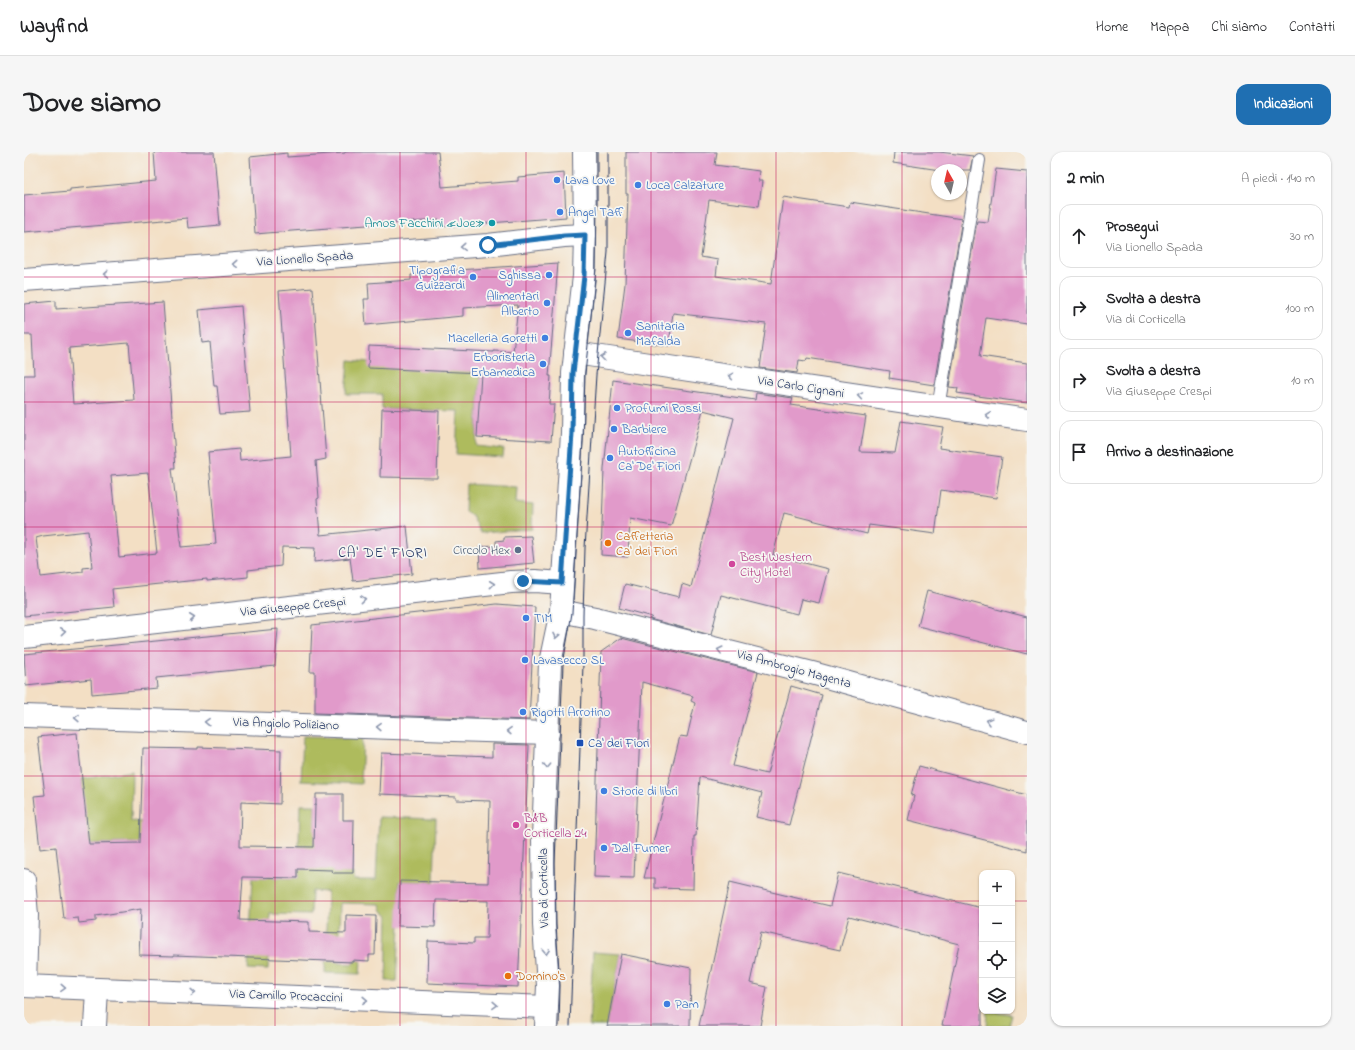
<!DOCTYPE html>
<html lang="it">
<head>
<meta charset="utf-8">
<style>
	body { margin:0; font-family:"Indie Flower",sans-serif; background:#f6f6f6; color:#202124 }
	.controls { position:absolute; right:12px; bottom:12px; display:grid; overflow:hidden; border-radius:8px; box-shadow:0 1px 3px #0004 }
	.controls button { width:36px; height:36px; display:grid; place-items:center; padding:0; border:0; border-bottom:1px solid #e0e0e0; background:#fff; color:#202124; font:20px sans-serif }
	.compass { position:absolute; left:907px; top:12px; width:36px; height:36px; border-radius:50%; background:#fff; box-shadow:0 1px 3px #0004; rotate:352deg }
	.stop { position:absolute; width:12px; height:12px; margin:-9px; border:3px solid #1f6fb2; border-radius:50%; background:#fff }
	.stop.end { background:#1f6fb2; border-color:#fff; box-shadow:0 1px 4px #0008 }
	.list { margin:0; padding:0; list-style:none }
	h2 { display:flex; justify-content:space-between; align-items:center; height:52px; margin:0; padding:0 16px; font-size:17px }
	h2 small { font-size:13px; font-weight:400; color:#757577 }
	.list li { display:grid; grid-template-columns:26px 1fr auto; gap:12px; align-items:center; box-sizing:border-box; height:64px; margin:0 8px 8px; padding:0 8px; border:1px solid #e0e0e0; border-radius:12px }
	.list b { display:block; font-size:15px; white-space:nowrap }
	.list p { margin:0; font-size:13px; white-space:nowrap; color:#757577 }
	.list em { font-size:13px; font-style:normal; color:#757577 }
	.icon { flex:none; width:22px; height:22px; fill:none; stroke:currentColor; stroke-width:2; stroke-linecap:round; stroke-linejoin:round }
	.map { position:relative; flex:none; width:1003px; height:874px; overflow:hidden; border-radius:12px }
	header { display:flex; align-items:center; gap:24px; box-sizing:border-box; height:56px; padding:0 20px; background:#fff; border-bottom:1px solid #e0e0e0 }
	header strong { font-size:19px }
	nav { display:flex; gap:22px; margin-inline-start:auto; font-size:14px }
	.intro { display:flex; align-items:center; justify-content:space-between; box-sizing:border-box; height:96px; padding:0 24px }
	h1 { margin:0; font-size:28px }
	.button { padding:10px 18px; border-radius:12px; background:#1f6fb2; color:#fff; font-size:14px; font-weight:700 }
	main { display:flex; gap:24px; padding:0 24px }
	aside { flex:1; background:#fff; border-radius:12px; box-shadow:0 1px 3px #0004 }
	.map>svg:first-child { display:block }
	.green { fill:#aebb5d; stroke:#64755e }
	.building { fill:#e19aca; fill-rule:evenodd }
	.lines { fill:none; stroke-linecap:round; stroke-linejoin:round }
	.service-casing { stroke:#676d82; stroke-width:14 }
	.minor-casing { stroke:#676d82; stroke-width:24 }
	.secondary-casing { stroke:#676d82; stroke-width:24 }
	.service { stroke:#fff; stroke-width:12 }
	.minor { stroke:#fff; stroke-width:22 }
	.secondary { stroke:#fff; stroke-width:22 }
	.tram { stroke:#1b2f5e; stroke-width:1 }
	.oneway { stroke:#8d97ae }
	.route { stroke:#1f6fb2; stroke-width:5 }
	.grid { fill:none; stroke:#c2185b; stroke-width:1; stroke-opacity:0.55 }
	.shop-dot { fill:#3f7fe0; stroke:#f6f6f2; stroke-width:1.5 }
	.culture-dot { fill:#0f9aa8; stroke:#f6f6f2; stroke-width:1.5 }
	.food-dot { fill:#e8710a; stroke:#f6f6f2; stroke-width:1.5 }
	.service-dot { fill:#5c6f8a; stroke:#f6f6f2; stroke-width:1.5 }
	.hotel-dot { fill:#d1479c; stroke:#f6f6f2; stroke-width:1.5 }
	.transit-dot { fill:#1a4fb4; stroke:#f6f6f2; stroke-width:1.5 }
	.labels { text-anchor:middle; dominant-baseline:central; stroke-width:3.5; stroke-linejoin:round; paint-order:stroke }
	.shop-label { font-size:13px; fill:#366cbe; stroke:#f6f6f2; text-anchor:start }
	.culture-label { font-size:13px; fill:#0d838f; stroke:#f6f6f2; text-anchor:end }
	.street-label { font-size:13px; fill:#1b2f5e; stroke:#f6f6f2 }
	.food-label { font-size:13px; fill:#c56008; stroke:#f6f6f2; text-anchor:start }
	.service-label { font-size:13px; fill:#4e5e75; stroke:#f6f6f2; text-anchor:end }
	.hotel-label { font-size:13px; fill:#b23c85; stroke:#f6f6f2; text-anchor:start }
	.transit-label { font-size:13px; fill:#164399; stroke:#f6f6f2; text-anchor:start }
	.neighbourhood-label { font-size:14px; letter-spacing:1px; fill:#1b2f5e; stroke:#f6f6f2 }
</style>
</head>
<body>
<header>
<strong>Wayfind</strong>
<nav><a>Home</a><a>Mappa</a><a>Chi siamo</a><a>Contatti</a></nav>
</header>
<div class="intro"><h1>Dove siamo</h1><a class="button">Indicazioni</a></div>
<main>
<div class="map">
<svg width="1003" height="874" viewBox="0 0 1003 874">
	<rect width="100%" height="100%" fill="#f6f6f2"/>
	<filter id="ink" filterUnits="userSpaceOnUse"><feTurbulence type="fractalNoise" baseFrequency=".025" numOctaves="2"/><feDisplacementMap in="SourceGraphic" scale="8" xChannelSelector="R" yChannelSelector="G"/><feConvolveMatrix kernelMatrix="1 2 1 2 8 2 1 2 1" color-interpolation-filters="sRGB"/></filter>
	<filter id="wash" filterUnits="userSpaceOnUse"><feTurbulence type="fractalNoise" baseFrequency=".012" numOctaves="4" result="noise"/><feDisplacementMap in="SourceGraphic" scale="16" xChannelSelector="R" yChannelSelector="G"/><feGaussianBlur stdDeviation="0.9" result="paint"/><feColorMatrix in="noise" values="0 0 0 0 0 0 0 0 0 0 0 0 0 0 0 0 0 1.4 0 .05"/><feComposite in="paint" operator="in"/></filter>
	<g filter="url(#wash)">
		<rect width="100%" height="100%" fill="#f3dfc4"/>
		<g class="green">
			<polygon points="325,208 457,221 452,294 480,297 479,305 432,302 434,259 358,257 358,242 322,242"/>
			<polygon points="442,332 492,335 491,351 509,353 508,377 457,381 448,364 441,360"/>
			<polygon points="279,584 339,586 337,632 277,629"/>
			<polygon points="108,619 107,669 130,671 129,693 108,691 62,692 58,627"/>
			<polygon points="276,653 291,653 291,672 309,720 329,721 329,728 352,728 355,665 412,667 410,730 376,729 375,774 376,774 373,829 362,829 364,764 358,759 356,752 316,751 314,811 329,812 329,808 337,808 336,822 301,821 303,740 288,739 287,763 246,762 244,818 224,817 229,725 274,726"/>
			<polygon points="569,800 597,802 583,874 565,874"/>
			<polygon points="964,859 988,863 985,874 963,874"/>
		</g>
		<g id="blocks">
			<g class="building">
				<polygon points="130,0 190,0 196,73 164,76 163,66 0,80 0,43 46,39 46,37 132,29"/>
				<polygon points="321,0 414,0 418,35 494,29 494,25 540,21 542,65 415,75 415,68 329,74 231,82 226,5 263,1 263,5 321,1"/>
				<polygon points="602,0 693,0 691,13 735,19 734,29 738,29 735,54 685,48 677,105 694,108 692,124 747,132 759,45 825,55 826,50 938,67 910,233 865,226 866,219 783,206 782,209 775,208 773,221 736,216 742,172 649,161 645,194 594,187 601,132 604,42 602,42"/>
				<polygon points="870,0 915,0 949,4 946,18 916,18 869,11"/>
				<polygon points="972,17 1003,20 1003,172 962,166 956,204 1003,211 1003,251 933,241 934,236 925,235 953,69 964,70"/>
				<polygon points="534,111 525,224 527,224 525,252 530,252 527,289 453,285 457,221 344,216 345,194 470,200 470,199 489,200 494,153 439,156 439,164 342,173 340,147 345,147 344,131 387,128 387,123 407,122 406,120"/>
				<path d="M289 136 302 307 292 309 295 346 293 347 296 383 383 374 388 422 329 429 326 406 290 410 291 396 258 395 257 414 224 418V425L183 429V427L88 437 90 455 0 464V223H10L8 183H0V152L32 149V157L139 150 152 316H148L157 395 192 392 184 300 215 297 216 309 267 304 255 139ZM105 191 110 248 49 252 45 196ZM124 321 133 401 95 405 87 324ZM64 379 68 415 59 416V420L17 425 12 386 19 384Z"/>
				<polygon points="217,154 226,260 196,262 193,234 190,234 186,190 178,191 175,158"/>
				<polygon points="589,228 731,248 732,241 769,246 767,253 842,264 836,300 871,301 877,269 919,275 915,296 978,305 972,346 917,338 911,382 845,373 843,382 760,361 749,403 804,417 795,451 777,447 773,462 697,443 687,483 625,467 628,465 595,456 601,432 655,445 658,432 667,435 710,266 679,258 647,374 606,366 604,405 577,403 580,317"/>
				<polygon points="358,257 415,259 413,326 356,325"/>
				<polygon points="507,384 510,411 456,416 455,395 472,394 472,389 480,388 480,385"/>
				<polygon points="903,439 1003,465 1003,502 894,474"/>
				<polygon points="473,452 511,455 505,568 291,561 291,520 286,520 288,473"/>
				<polygon points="254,477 251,514 132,526 133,536 68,542 67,527 2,534 0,502"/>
				<polygon points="597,486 734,520 709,614 743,622 767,534 798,543 765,673 732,665 738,641 676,625 672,684 670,684 669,737 631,736 631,726 620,726 656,584 663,585 671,551 667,549 669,544 618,530 610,726 570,725 577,500"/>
				<polygon points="53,581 65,692 116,691 119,596 174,597 174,595 257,598 256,652 217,650 216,694 290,695 291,653 292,653 292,642 319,642 319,668 330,668 329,721 309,721 308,718 274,717 274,726 219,725 216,768 285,770 285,780 322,781 322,763 352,764 351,803 345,803 345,809 329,808 329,810 150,803 150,804 115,803 117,757 72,764 72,769 55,771 54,766 40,767 32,695 16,697 10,644 21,643 14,585"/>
				<polygon points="468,592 505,593 494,835 403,831 404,789 450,791 450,786 463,786 464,749 412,748 411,775 374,774 376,729 464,731 466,649 432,648 432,645 355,642 357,601 468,605"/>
				<polygon points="895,614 1003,643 1003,699 884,668 890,644 887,643"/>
				<polygon points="814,721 958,756 958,874 918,874 935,792 825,764 816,798 737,780 726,831 743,835 736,874 675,874 706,730 806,754"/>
				<polygon points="597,802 667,816 666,874 583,874"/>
			</g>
		</g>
	</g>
	<g filter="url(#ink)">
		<use href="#blocks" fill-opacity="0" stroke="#676d82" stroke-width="1"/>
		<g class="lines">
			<g class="service-casing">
				<polyline id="service" points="914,256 955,8"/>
			</g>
			<g class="minor-casing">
				<g id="minor">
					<polyline points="0,128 464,93 540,84 561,83"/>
					<polyline points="551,201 1003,268"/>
					<polyline points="537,459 571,466 788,521 1003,580"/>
					<polyline points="0,485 487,430 511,429 538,431"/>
					<polyline points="0,564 524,581"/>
					<polyline points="0,728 3,763 1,834"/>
					<polyline points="0,834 523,855"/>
					<polyline points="71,874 73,838"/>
				</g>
			</g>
			<g class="secondary-casing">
				<polyline id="secondary" points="522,874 524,834 520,773 519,686 526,511 537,459 548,281 549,221 560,124 561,83 560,0"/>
			</g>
			<use href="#service" class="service"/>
			<use href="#minor" class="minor"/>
			<use href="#secondary" class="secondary"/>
			<g class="tram">
				<polyline points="535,874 536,833 532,773 531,711 539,512 548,461 559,289 561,222 572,116 573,51 573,0"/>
				<polyline points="546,874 559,512 559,463 561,396 572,223 584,100 584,0"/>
			</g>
		</g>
		<defs><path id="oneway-chevron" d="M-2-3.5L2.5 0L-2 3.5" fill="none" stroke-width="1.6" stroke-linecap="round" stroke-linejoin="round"/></defs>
		<g class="oneway">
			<use href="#oneway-chevron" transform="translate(439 95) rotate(176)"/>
			<use href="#oneway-chevron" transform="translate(211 112) rotate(176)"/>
			<use href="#oneway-chevron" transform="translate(82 122) rotate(176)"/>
			<use href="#oneway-chevron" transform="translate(579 205) rotate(-173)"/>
			<use href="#oneway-chevron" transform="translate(707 224) rotate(-171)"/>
			<use href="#oneway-chevron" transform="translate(836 244) rotate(-171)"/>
			<use href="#oneway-chevron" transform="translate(964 263) rotate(-172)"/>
			<use href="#oneway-chevron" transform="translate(468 432) rotate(-6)"/>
			<use href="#oneway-chevron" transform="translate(339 447) rotate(-6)"/>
			<use href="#oneway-chevron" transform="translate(168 466) rotate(-6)"/>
			<use href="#oneway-chevron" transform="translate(39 480) rotate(-6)"/>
			<use href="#oneway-chevron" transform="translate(532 484) rotate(101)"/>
			<use href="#oneway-chevron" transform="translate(696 498) rotate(-166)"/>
			<use href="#oneway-chevron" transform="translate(53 566) rotate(-178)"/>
			<use href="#oneway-chevron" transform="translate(965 569) rotate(-165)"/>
			<use href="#oneway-chevron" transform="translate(183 570) rotate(-178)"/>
			<use href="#oneway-chevron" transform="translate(355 575) rotate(-178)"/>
			<use href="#oneway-chevron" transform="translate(485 579) rotate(-178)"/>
			<use href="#oneway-chevron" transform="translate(523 614) rotate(93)"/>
			<use href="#oneway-chevron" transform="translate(522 800) rotate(87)"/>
			<use href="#oneway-chevron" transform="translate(39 836) rotate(3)"/>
			<use href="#oneway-chevron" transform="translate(169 841) rotate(2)"/>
			<use href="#oneway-chevron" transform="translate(341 848) rotate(2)"/>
			<use href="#oneway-chevron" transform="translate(471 853) rotate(2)"/>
		</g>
	</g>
	<g class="lines" filter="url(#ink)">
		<polyline class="route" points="464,93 540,84 561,83 560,124 549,221 548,281 538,431 499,429"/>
	</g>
	<path class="grid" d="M125 0V874M251 0V874M376 0V874M502 0V874M627 0V874M752 0V874M878 0V874M0 125H1003M0 250H1003M0 375H1003M0 499H1003M0 624H1003M0 749H958M988 749H1003"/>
	<g class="shop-dot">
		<circle cx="533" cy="28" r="4"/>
		<circle cx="614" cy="33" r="4"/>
		<circle cx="536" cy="60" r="4"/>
		<circle cx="525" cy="123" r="4"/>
		<circle cx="449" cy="125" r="4"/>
		<circle cx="523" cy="151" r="4"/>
		<circle cx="604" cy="181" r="4"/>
		<circle cx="521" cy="186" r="4"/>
		<circle cx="519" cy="212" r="4"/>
		<circle cx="593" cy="256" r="4"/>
		<circle cx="590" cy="277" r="4"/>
		<circle cx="586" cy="306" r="4"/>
		<circle cx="502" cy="466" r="4"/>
		<circle cx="501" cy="508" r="4"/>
		<circle cx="499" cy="560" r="4"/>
		<circle cx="580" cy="639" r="4"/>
		<circle cx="580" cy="696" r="4"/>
		<circle cx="643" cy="852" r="4"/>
	</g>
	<circle class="culture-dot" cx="468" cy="71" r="4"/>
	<g class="food-dot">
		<circle cx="584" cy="391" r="4"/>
		<circle cx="484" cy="824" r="4"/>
	</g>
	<circle class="service-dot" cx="494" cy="398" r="4"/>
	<g class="hotel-dot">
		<circle cx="708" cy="412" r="4"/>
		<circle cx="492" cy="673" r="4"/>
	</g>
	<rect class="transit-dot" x="552" y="587" width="8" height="8" rx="2"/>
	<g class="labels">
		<g class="shop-label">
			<text x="541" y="28">Lava Love</text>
			<text x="622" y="33">Loca Calzature</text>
			<text x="544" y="60">Angel Taff</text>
			<text x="441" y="118" text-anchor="end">Tipografia<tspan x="441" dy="15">Guizzardi</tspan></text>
			<text x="517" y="123" text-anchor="end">Sghissa</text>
			<text x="515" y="144" text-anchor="end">Alimentari<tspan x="515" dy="15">Alberto</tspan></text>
			<text x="612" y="174">Sanitaria<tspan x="612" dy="15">Mafalda</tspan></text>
			<text x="513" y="186" text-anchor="end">Macelleria Goretti</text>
			<text x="511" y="205" text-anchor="end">Erboristeria<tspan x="511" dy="15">Erbamedica</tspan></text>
			<text x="601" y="256">Profumi Rossi</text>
			<text x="598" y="277">Barbiere</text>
			<text x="594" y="299">Autofficina<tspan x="594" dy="15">Ca' De' Fiori</tspan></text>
			<text x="510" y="466">TIM</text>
			<text x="509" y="508">Lavasecco SL</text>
			<text x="507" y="560">Rigotti Arrotino</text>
			<text x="588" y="639">Storie di libri</text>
			<text x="588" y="696">Dal Furner</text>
			<text x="651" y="852">Pam</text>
		</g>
		<g class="culture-label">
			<text x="460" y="71">Amos Facchini «Joe»</text>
		</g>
		<g class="street-label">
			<text transform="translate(281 107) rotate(-4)">Via Lionello Spada</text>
			<text transform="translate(777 235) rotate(9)">Via Carlo Cignani</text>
			<text transform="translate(269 455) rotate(-6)">Via Giuseppe Crespi</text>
			<text transform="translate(770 517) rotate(15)">Via Ambrogio Magenta</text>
			<text transform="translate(262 572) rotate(2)">Via Angiolo Poliziano</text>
			<text transform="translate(520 736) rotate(-91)">Via di Corticella</text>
			<text transform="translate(262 844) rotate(2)">Via Camillo Procaccini</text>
		</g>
		<g class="food-label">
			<text x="592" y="384">Caffetteria<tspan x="592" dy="15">Ca' dei Fiori</tspan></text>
			<text x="492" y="824">Domino's</text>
		</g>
		<g class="service-label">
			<text x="486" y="398">Circolo Hex</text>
		</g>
		<g class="hotel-label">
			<text x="716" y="405">Best Western<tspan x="716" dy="15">City Hotel</tspan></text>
			<text x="500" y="666">B&amp;B<tspan x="500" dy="15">Corticella 24</tspan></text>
		</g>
		<g class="transit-label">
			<text x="564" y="591">Ca' dei Fiori</text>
		</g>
		<g class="neighbourhood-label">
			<text x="359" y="401">CA' DE' FIORI</text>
		</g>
	</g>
</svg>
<div class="controls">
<button>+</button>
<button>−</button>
<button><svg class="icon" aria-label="locate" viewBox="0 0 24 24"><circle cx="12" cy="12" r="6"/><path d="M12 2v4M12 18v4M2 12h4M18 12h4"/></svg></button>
<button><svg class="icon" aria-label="layers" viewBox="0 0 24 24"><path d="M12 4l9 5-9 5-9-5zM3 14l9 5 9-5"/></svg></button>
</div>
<svg class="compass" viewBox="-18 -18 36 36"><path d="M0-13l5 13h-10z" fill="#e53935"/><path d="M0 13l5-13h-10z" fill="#757577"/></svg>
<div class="stop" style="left:464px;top:93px"></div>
<div class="stop end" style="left:499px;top:429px"></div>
</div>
<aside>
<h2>2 min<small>A piedi · 140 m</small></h2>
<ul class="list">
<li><svg class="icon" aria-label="ahead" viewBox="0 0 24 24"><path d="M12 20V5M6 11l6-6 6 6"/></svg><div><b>Prosegui</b><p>Via Lionello Spada</p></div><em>30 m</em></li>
<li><svg class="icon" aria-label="right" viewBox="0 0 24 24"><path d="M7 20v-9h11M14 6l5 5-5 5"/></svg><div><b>Svolta a destra</b><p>Via di Corticella</p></div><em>100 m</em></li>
<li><svg class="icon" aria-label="right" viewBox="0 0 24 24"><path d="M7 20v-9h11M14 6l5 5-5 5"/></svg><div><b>Svolta a destra</b><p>Via Giuseppe Crespi</p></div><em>10 m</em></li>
<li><svg class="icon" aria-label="arrive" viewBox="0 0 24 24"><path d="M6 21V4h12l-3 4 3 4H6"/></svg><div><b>Arrivo a destinazione</b></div></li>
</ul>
</aside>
</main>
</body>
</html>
